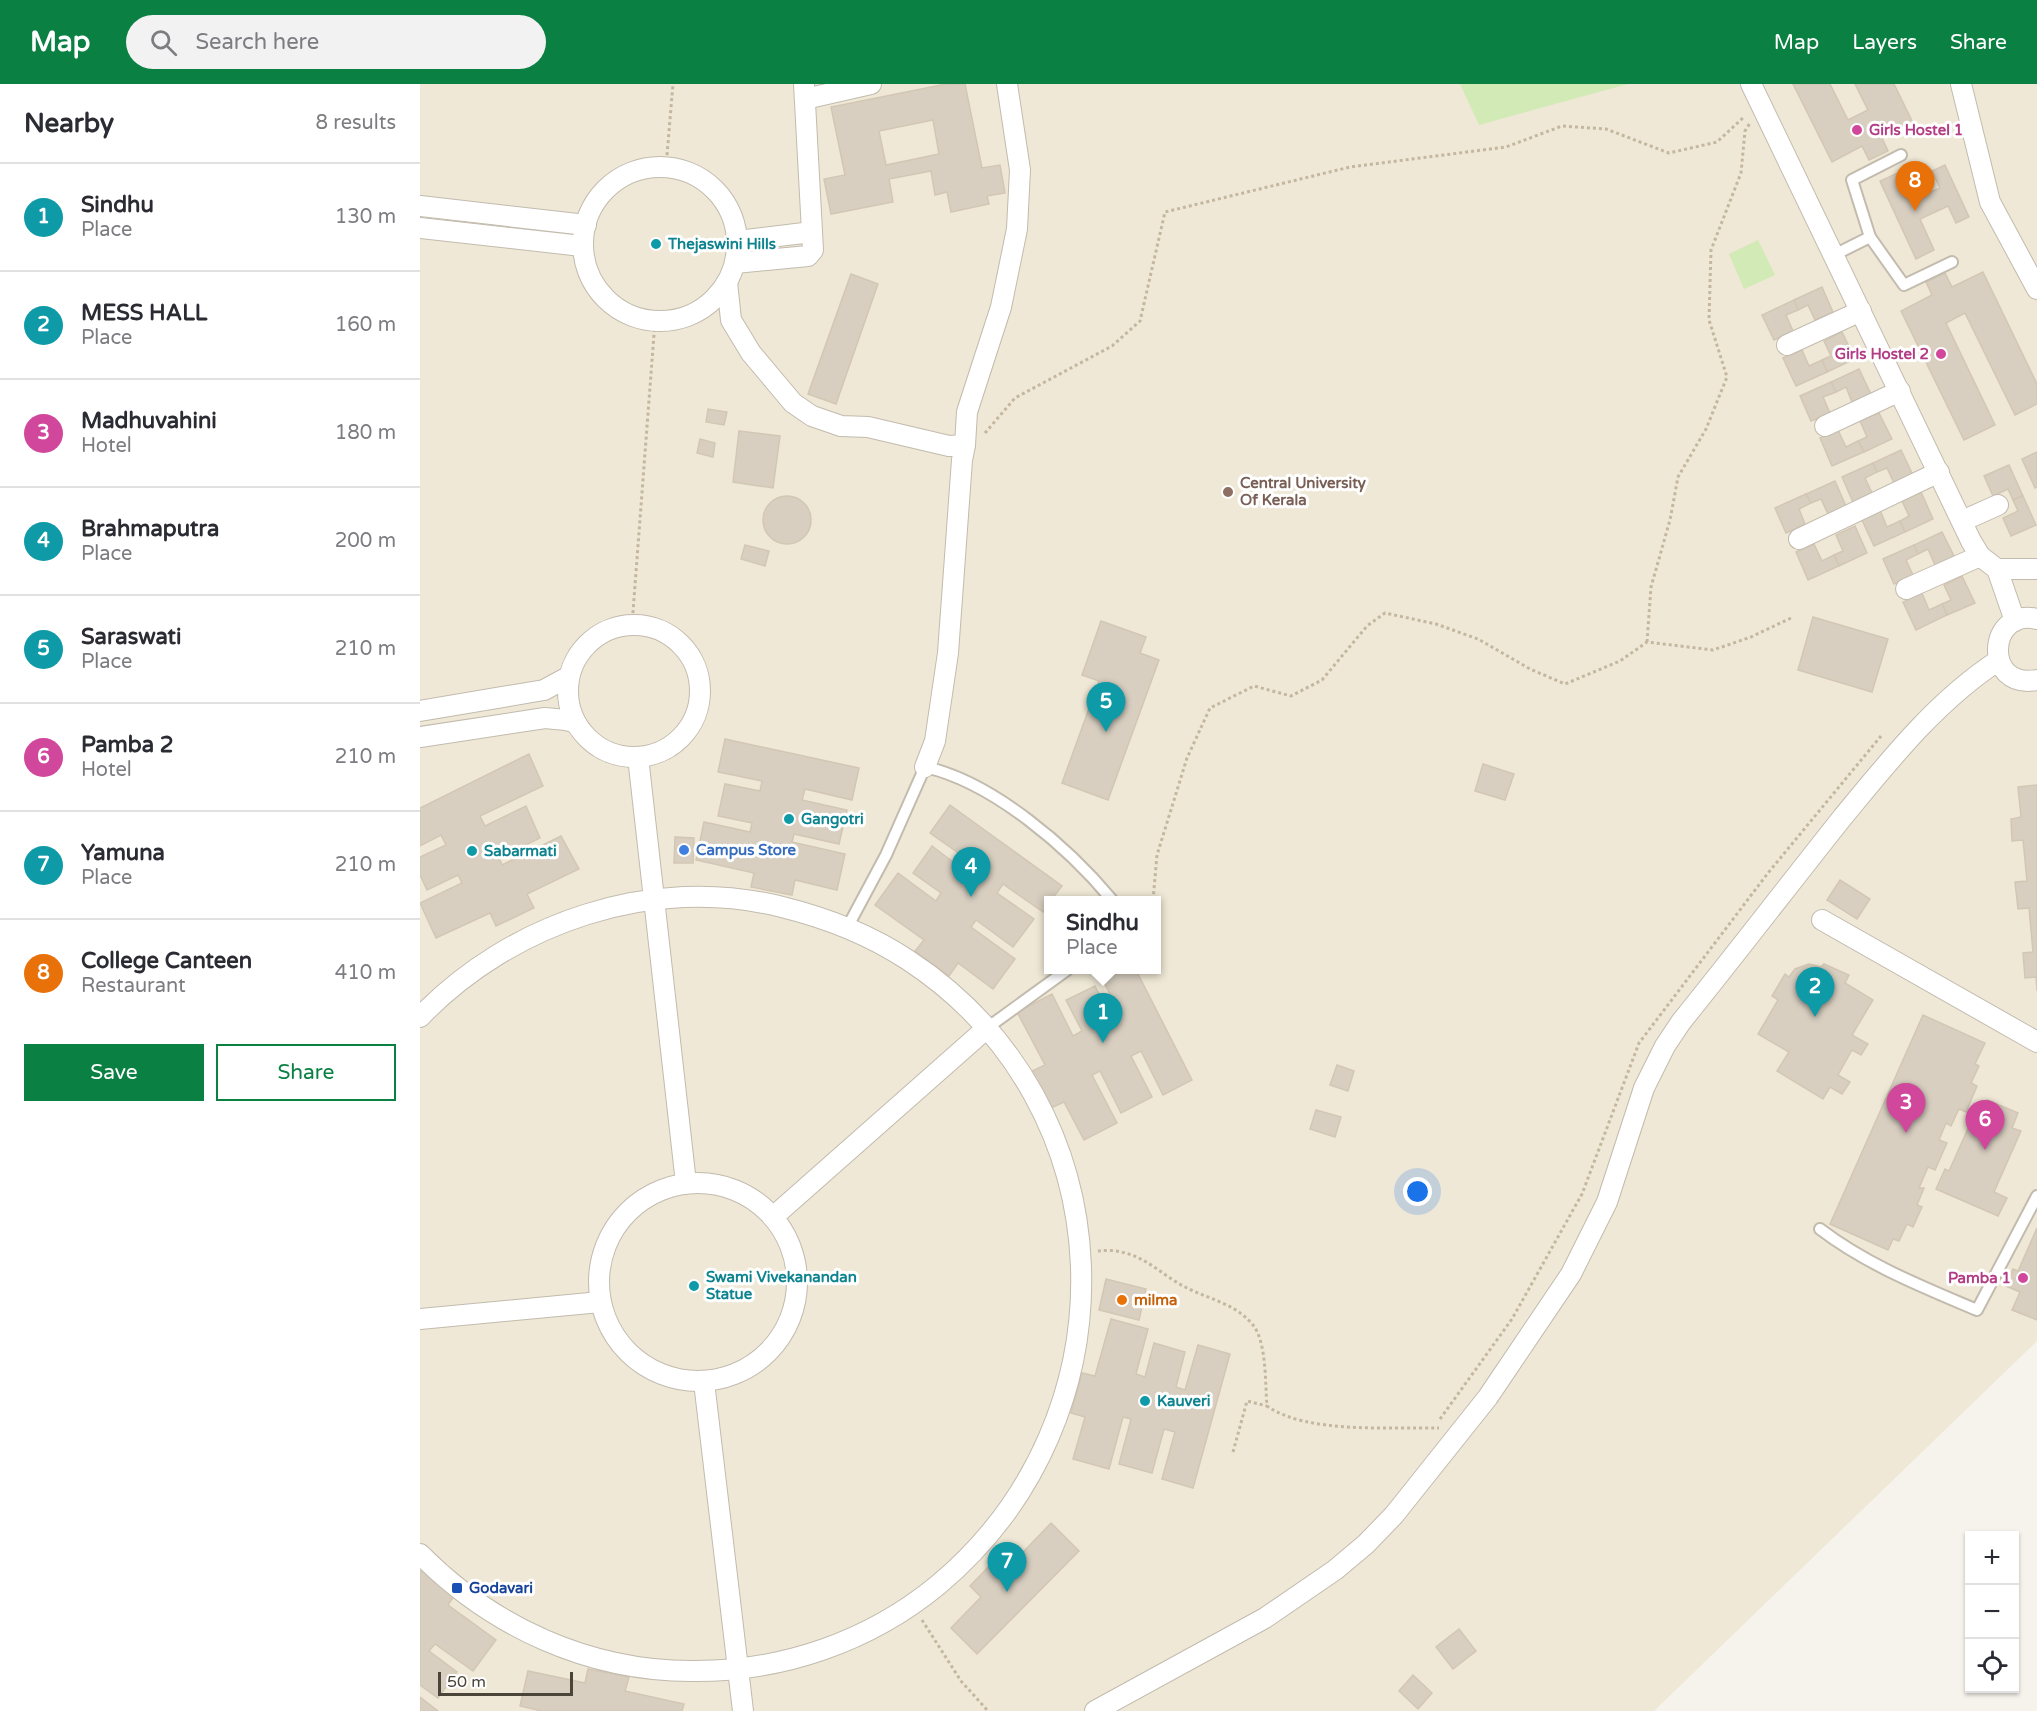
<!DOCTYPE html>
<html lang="en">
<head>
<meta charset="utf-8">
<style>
	body { margin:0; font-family:"Varela Round",sans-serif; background:#f2f2f3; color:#2b2b33 }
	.controls { position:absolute; right:18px; bottom:18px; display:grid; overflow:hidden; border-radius:0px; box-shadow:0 2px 4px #0004 }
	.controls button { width:54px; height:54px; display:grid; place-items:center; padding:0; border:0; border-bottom:2px solid #e1e1e2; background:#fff; color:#2b2b33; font:30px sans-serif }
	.scale { position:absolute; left:18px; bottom:15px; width:135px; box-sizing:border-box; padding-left:6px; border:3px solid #4b4439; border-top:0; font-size:16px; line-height:21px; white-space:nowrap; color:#4b4439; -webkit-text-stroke:4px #fff; paint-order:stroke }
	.you { position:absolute; left:998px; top:1108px; width:21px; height:21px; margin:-15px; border:4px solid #fff; border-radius:50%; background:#1a73e8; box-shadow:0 0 0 9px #1a73e833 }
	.badge { display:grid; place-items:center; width:39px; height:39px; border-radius:50%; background:#0b8043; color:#fff; font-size:20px; font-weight:700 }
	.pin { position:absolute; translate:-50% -50px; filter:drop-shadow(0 2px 3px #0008) }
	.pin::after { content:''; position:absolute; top:32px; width:21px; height:18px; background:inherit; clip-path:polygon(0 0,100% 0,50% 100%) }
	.popup { position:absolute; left:624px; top:812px; width:117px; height:78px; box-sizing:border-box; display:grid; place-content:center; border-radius:0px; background:#fff; filter:drop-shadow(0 2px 4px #0005); font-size:20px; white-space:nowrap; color:#7c7c81 }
	.popup b { font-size:22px; color:#2b2b33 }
	.popup::after { content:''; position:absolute; left:50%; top:100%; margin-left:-12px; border:12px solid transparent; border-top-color:#fff }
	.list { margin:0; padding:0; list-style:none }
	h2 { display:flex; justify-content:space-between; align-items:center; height:78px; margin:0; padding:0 24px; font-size:26px }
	h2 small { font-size:20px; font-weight:400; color:#7c7c81 }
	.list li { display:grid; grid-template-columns:39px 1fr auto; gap:18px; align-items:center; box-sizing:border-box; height:108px; padding:0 24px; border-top:2px solid #e1e1e2 }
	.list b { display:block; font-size:22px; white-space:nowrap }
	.list p { margin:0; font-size:20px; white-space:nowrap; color:#7c7c81 }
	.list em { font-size:20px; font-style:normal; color:#7c7c81 }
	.actions { display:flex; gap:12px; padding:18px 24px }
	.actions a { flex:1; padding:14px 0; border:2px solid #0b8043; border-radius:0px; text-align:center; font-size:21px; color:#0b8043 }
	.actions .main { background:#0b8043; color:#fff }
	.icon { flex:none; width:33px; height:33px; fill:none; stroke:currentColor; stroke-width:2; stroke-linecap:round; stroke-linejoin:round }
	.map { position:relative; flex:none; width:1617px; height:1627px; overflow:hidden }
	header { display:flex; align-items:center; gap:36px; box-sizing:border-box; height:84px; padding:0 30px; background:#0b8043; color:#fff }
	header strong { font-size:28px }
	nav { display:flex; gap:33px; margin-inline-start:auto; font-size:21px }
	.search { width:420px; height:54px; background:#f2f2f3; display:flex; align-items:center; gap:15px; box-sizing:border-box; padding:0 21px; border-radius:33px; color:#7c7c81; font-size:22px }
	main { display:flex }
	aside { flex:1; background:#fff }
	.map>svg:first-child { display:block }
	.education { fill:#efe8d6; fill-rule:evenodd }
	.green { fill:#d2eab5 }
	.building { fill:#d8cfc1; stroke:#d3c7b4; stroke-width:1.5; fill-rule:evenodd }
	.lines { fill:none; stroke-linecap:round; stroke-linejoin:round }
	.service-casing { stroke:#c2bbae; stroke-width:14 }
	.minor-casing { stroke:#c2bbae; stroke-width:22 }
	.path { stroke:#c4b79f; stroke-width:3; stroke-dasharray:3 3; stroke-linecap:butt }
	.service { stroke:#fff; stroke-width:10 }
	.minor { stroke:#fff; stroke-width:20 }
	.hotel-dot { fill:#d1479c; stroke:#fff; stroke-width:2 }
	.culture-dot { fill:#0f9aa8; stroke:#fff; stroke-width:2 }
	.education-dot { fill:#8d6e63; stroke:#fff; stroke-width:2 }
	.shop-dot { fill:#3f7fe0; stroke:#fff; stroke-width:2 }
	.food-dot { fill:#e8710a; stroke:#fff; stroke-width:2 }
	.transit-dot { fill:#1a4fb4; stroke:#fff; stroke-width:2 }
	.labels { text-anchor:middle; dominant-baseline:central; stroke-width:6; stroke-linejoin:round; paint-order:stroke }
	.hotel-label { font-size:15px; font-weight:bold; fill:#b23c85; stroke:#fff; text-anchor:end }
	.culture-label { font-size:15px; font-weight:bold; fill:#0d838f; stroke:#fff; text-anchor:start }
	.education-label { font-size:15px; font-weight:bold; fill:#785e54; stroke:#fff; text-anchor:start }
	.shop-label { font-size:15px; font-weight:bold; fill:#366cbe; stroke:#fff; text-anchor:start }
	.food-label { font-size:15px; font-weight:bold; fill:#c56008; stroke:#fff; text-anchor:start }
	.transit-label { font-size:15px; font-weight:bold; fill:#164399; stroke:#fff; text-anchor:start }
</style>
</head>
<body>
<header>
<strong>Map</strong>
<div class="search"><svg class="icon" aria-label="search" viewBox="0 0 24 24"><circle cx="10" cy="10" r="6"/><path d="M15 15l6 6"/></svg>Search here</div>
<nav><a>Map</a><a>Layers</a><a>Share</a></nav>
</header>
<main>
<aside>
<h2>Nearby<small>8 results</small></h2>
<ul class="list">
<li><span class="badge" style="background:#0f9aa8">1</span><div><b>Sindhu</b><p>Place</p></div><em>130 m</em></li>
<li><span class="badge" style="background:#0f9aa8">2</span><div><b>MESS HALL</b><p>Place</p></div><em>160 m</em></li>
<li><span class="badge" style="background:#d1479c">3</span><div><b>Madhuvahini</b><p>Hotel</p></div><em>180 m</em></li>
<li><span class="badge" style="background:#0f9aa8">4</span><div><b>Brahmaputra</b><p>Place</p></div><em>200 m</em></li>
<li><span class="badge" style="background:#0f9aa8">5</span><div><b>Saraswati</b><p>Place</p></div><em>210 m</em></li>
<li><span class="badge" style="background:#d1479c">6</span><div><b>Pamba 2</b><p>Hotel</p></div><em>210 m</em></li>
<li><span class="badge" style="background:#0f9aa8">7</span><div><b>Yamuna</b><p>Place</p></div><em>210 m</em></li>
<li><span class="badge" style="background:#e8710a">8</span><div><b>College Canteen</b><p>Restaurant</p></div><em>410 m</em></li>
</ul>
<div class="actions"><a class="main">Save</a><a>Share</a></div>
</aside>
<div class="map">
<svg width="1617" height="1627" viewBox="0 0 1617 1627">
	<rect width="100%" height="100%" fill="#f6f3ec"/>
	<path class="education" d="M0 0H1617V1257L1234 1627H0ZM629 816H737V886H629Z"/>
	<g class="green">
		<polygon points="1040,0 1208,0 1059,41"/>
		<polygon points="1338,156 1355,191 1324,205 1309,170"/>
	</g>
	<g class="building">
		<path d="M526 0H545L562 84 580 81 585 109 567 112 569 120 531 128 527 108 515 111 511 87 469 95 473 118 411 130 404 95 425 91 411 23ZM513 36 519 70 466 81 459 47Z"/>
		<polygon points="1373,0 1410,0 1428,36 1448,26 1435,0 1474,0 1493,39 1462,54 1468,67 1449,76 1442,62 1412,78"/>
		<polygon points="1525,81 1549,133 1536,139 1528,122 1500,135 1514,166 1496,175 1460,97 1480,88 1493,116 1520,104 1512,87"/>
		<polygon points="1563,188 1617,300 1617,320 1595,331 1545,229 1526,239 1575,341 1544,356 1481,227 1512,211 1506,198 1525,189 1532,203"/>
		<polygon points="431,190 458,200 416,320 388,310"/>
		<polygon points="1402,203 1413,228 1395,236 1388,221 1378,226 1374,216"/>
		<polygon points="1374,216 1378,226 1366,231 1373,247 1354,256 1342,231"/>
		<polygon points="1422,248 1435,275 1407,288 1402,276 1411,272 1404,257"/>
		<polygon points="1382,266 1389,282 1402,276 1407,288 1376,302 1363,274"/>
		<polygon points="1439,285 1451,310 1432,318 1426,303 1416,308 1411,298"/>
		<polygon points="1411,298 1416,308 1403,313 1410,329 1391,337 1380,312"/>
		<polygon points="288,325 307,328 304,341 286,338"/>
		<polygon points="1459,329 1472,355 1444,368 1438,357 1447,353 1440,337"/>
		<polygon points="1418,346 1426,363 1438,357 1444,368 1412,382 1400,354"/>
		<polygon points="319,347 360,352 353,404 313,398"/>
		<polygon points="280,355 295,359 293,373 277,369"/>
		<polygon points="1481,366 1493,391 1474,399 1467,384 1457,388 1453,379"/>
		<polygon points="1617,368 1617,403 1615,404 1602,375"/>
		<polygon points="1453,379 1457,388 1445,394 1452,409 1433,418 1422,393"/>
		<polygon points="1589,381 1603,412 1593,416 1588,405 1573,412 1564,392"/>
		<polygon points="1415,397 1426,422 1408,430 1401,415 1391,419 1386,410"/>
		<polygon points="1501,408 1513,435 1485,448 1480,437 1489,432 1482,417"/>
		<polygon points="1386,410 1391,419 1379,425 1385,440 1366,449 1355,424"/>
		<polygon points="1603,412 1616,441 1591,452 1583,434 1598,427 1593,416"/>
		<circle cx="367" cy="436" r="24"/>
		<polygon points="1460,426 1467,443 1480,437 1485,448 1454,462 1441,434"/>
		<polygon points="1435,442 1447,469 1419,482 1414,471 1423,467 1416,451"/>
		<polygon points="1522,448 1534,472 1515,481 1508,465 1498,470 1494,461"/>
		<polygon points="1394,460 1402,477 1414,471 1419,482 1388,496 1376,468"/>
		<polygon points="325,461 349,467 345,482 321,475"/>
		<polygon points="1494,461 1498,470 1486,476 1493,491 1474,500 1463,475"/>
		<polygon points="1542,492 1555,519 1527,531 1522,520 1531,516 1524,501"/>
		<polygon points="1502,509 1509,526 1522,520 1527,531 1496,546 1483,518"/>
		<polygon points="1393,533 1468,555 1452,608 1378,586"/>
		<polygon points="681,537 726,553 720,569 739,576 688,716 642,699 679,597 662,591"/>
		<polygon points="305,655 439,684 432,716 385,705 382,716 427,726 419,760 374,750 372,758 425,770 417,806 375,796 372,811 331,803 334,789 276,776 284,738 330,748 332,739 298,732 305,700 340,707 342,697 298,688"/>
		<polygon points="109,670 123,702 60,732 65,742 106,722 120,754 79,774 82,781 141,752 159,785 107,810 114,824 76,842 70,829 16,854 0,819 42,799 38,791 7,806 0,791 0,773 26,761 21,751 0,762 0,724"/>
		<polygon points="1063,680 1094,690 1085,716 1055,707"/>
		<polygon points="1617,701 1617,907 1616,893 1605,894 1603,869 1613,868 1609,824 1598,825 1595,798 1607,797 1603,756 1592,757 1591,735 1601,733 1598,703"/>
		<polygon points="530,721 642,802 631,816 629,816 623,828 583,800 577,809 614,835 593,863 556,836 551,843 595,875 573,905 538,879 529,892 495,867 504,856 455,821 478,789 516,817 521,809 493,789 512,762 541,784 547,775 510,749"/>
		<polygon points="255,753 274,754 273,779 254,779"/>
		<polygon points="1420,796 1450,815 1437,835 1407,816"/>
		<polygon points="1389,880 1401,883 1404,880 1429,891 1425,899 1453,916 1432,951 1448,960 1441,971 1432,966 1418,991 1430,998 1422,1010 1410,1003 1403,1015 1357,987 1369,968 1338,950 1358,916 1352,912 1365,890 1369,893 1375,885"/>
		<polygon points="685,886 716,886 772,996 743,1011 721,967 711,972 732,1013 701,1029 680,987 672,991 697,1039 664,1056 644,1018 631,1024 612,987 625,981 597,928 632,910 653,952 662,947 646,916 675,902 691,934 700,929 679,889"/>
		<polygon points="1503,931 1565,959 1555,980 1559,982 1551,999 1557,1002 1546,1028 1539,1025 1531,1042 1526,1039 1519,1056 1527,1059 1515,1086 1508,1083 1499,1104 1504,1104 1497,1121 1502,1123 1493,1143 1487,1140 1479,1157 1473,1155 1468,1166 1410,1140"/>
		<polygon points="917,981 934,987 928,1007 910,1001"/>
		<polygon points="1567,1016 1598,1029 1592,1044 1601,1047 1574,1108 1587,1114 1578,1132 1516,1105 1525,1085 1529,1087 1551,1038 1556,1040"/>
		<polygon points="896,1026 921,1033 915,1053 890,1045"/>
		<polygon points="1617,1144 1617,1236 1592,1226 1600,1208 1586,1202 1593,1185 1598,1187"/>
		<polygon points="686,1195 726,1205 719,1236 679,1226"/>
		<polygon points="691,1235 728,1245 716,1290 725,1293 734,1259 765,1268 756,1303 765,1306 778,1261 810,1270 773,1404 742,1395 755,1348 744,1345 732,1389 699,1380 711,1335 703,1333 689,1385 653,1375 665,1333 651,1329 662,1289 675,1292"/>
		<polygon points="631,1439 659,1467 557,1570 531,1544 561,1513 550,1502 579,1472 590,1482"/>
		<polygon points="3,1485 36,1509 28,1521 76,1556 53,1587 15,1560 9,1567 37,1588 18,1614 0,1601 0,1488"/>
		<polygon points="1039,1545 1056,1567 1033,1585 1016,1563"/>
		<polygon points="168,1585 209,1593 205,1607 264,1620 262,1627 122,1627 100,1622 108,1587 165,1599"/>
		<polygon points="993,1591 1012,1609 998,1625 979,1607"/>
		<polygon points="0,1613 18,1627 0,1627"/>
	</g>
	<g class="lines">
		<g class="service-casing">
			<g id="service">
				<polyline points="1450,153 1484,201 1532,178"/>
				<polyline points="1414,171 1450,153 1432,96 1481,71"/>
				<path d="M427 844 466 771 505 683C573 698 649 764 692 816"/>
				<polyline points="567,944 647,886"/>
				<path d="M1400 1145C1447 1181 1503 1203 1557 1226L1617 1112"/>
			</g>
		</g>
		<g class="minor-casing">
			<g id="minor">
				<polyline points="1331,0 1551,457 1560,472 1577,485 1595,537"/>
				<polyline points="1541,0 1570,118 1617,205"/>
				<polyline points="385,15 451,0"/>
				<circle cx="240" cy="160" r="77"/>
				<polyline points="0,122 166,141"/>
				<polyline points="0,144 162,162"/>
				<polyline points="317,157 392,148"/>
				<polyline points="315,179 388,172 393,166 384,0"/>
				<polyline points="307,198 311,236 331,269 373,319 392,332 421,342 448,343 529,362 545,361 542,376 528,569 515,657 505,683"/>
				<polyline points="1367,261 1441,227"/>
				<polyline points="1405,342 1480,307"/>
				<polyline points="545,361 547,328 581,223 597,145 600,86 587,0"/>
				<polyline points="1542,437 1578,421"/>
				<polyline points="1379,455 1519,388"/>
				<polyline points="1577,485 1617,485"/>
				<polyline points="1486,505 1560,472"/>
				<path d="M1617 535C1568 523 1562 606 1617 596"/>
				<circle cx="214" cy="607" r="66"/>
				<polyline points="0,627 124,606 148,593"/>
				<polyline points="0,653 125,634 146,636 156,639"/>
				<polyline points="218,673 266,1099"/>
				<polyline points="1402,836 1617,958"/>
				<path d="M0 933C90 839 233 790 362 823 407 834 450 851 488 876 709 1021 718 1334 518 1501 449 1558 361 1588 271 1587 169 1587 72 1543 0 1470"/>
				<circle cx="278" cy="1198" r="99"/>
				<polyline points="353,1133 567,944"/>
				<polyline points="0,1235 180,1218"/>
				<polyline points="284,1298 323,1627"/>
				<path d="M675 1627 845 1534 915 1486 946 1460 974 1431 1068 1313 1151 1190 1187 1118 1224 1004 1245 962 1261 938C1315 871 1368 802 1422 734 1469 677 1516 617 1579 576"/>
			</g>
		</g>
		<g class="path">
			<polyline points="246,83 253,0"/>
			<polyline points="565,349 595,314 692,262 720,237 745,128 930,83 1086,63 1142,42 1186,45 1249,69 1297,58 1325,32"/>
			<polyline points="212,541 235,237"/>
			<polyline points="1227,558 1231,503 1250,436 1258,393 1286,345 1307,293 1289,236 1291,166 1321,89 1325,47 1330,39"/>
			<polyline points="733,816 737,771 767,674 790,624 834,602 871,612 902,596 947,542 965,529 1016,540 1058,555 1110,585 1145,600 1200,577 1227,558 1293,566 1331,553 1373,533"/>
			<path d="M678 1167C686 1166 696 1166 705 1169 727 1174 745 1193 765 1203 788 1215 815 1219 833 1241 847 1259 845 1300 847 1322 887 1350 970 1343 1019 1344"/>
			<polyline points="1020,1335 1092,1235 1162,1110 1219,959 1348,789 1461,652"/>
			<polyline points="813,1368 827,1317 847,1322"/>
			<polyline points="502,1536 541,1597 568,1627"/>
		</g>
		<use href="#service" class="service"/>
		<use href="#minor" class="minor"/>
	</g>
	<g class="hotel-dot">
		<circle cx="1437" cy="46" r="6"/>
		<circle cx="1521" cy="270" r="6"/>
		<circle cx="1603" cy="1194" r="6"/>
	</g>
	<g class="culture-dot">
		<circle cx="236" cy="160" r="6"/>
		<circle cx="369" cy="735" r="6"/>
		<circle cx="52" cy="767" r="6"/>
		<circle cx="274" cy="1202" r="6"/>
		<circle cx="725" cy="1317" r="6"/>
	</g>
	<circle class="education-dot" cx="808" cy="408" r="6"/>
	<circle class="shop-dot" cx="264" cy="766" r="6"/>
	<circle class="food-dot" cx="702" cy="1216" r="6"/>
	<rect class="transit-dot" x="31" y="1498" width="12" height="12" rx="3"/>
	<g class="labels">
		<g class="hotel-label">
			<text x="1449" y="46" text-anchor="start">Girls Hostel 1</text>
			<text x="1509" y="270">Girls Hostel 2</text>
			<text x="1591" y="1194">Pamba 1</text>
		</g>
		<g class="culture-label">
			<text x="248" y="160">Thejaswini Hills</text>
			<text x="381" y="735">Gangotri</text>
			<text x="64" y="767">Sabarmati</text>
			<text x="286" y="1193">Swami Vivekanandan<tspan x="286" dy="17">Statue</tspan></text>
			<text x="737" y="1317">Kauveri</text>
		</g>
		<g class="education-label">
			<text x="820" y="399">Central University<tspan x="820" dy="17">Of Kerala</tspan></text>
		</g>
		<g class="shop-label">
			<text x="276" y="766">Campus Store</text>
		</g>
		<g class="food-label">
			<text x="714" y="1216">milma</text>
		</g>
		<g class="transit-label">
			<text x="49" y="1504">Godavari</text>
		</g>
	</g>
</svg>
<div class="controls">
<button>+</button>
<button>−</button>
<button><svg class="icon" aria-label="locate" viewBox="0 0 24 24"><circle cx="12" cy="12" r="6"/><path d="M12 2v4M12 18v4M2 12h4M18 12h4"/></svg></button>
</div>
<div class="scale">50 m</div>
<div class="you"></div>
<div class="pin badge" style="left:683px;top:959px;background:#0f9aa8">1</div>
<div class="popup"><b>Sindhu</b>Place</div>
<div class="pin badge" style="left:1395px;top:933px;background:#0f9aa8">2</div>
<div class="pin badge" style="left:1486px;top:1049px;background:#d1479c">3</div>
<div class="pin badge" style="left:551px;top:813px;background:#0f9aa8">4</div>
<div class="pin badge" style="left:686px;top:648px;background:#0f9aa8">5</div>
<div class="pin badge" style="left:1565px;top:1066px;background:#d1479c">6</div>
<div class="pin badge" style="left:587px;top:1508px;background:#0f9aa8">7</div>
<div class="pin badge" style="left:1495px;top:127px;background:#e8710a">8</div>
</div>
</main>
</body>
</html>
